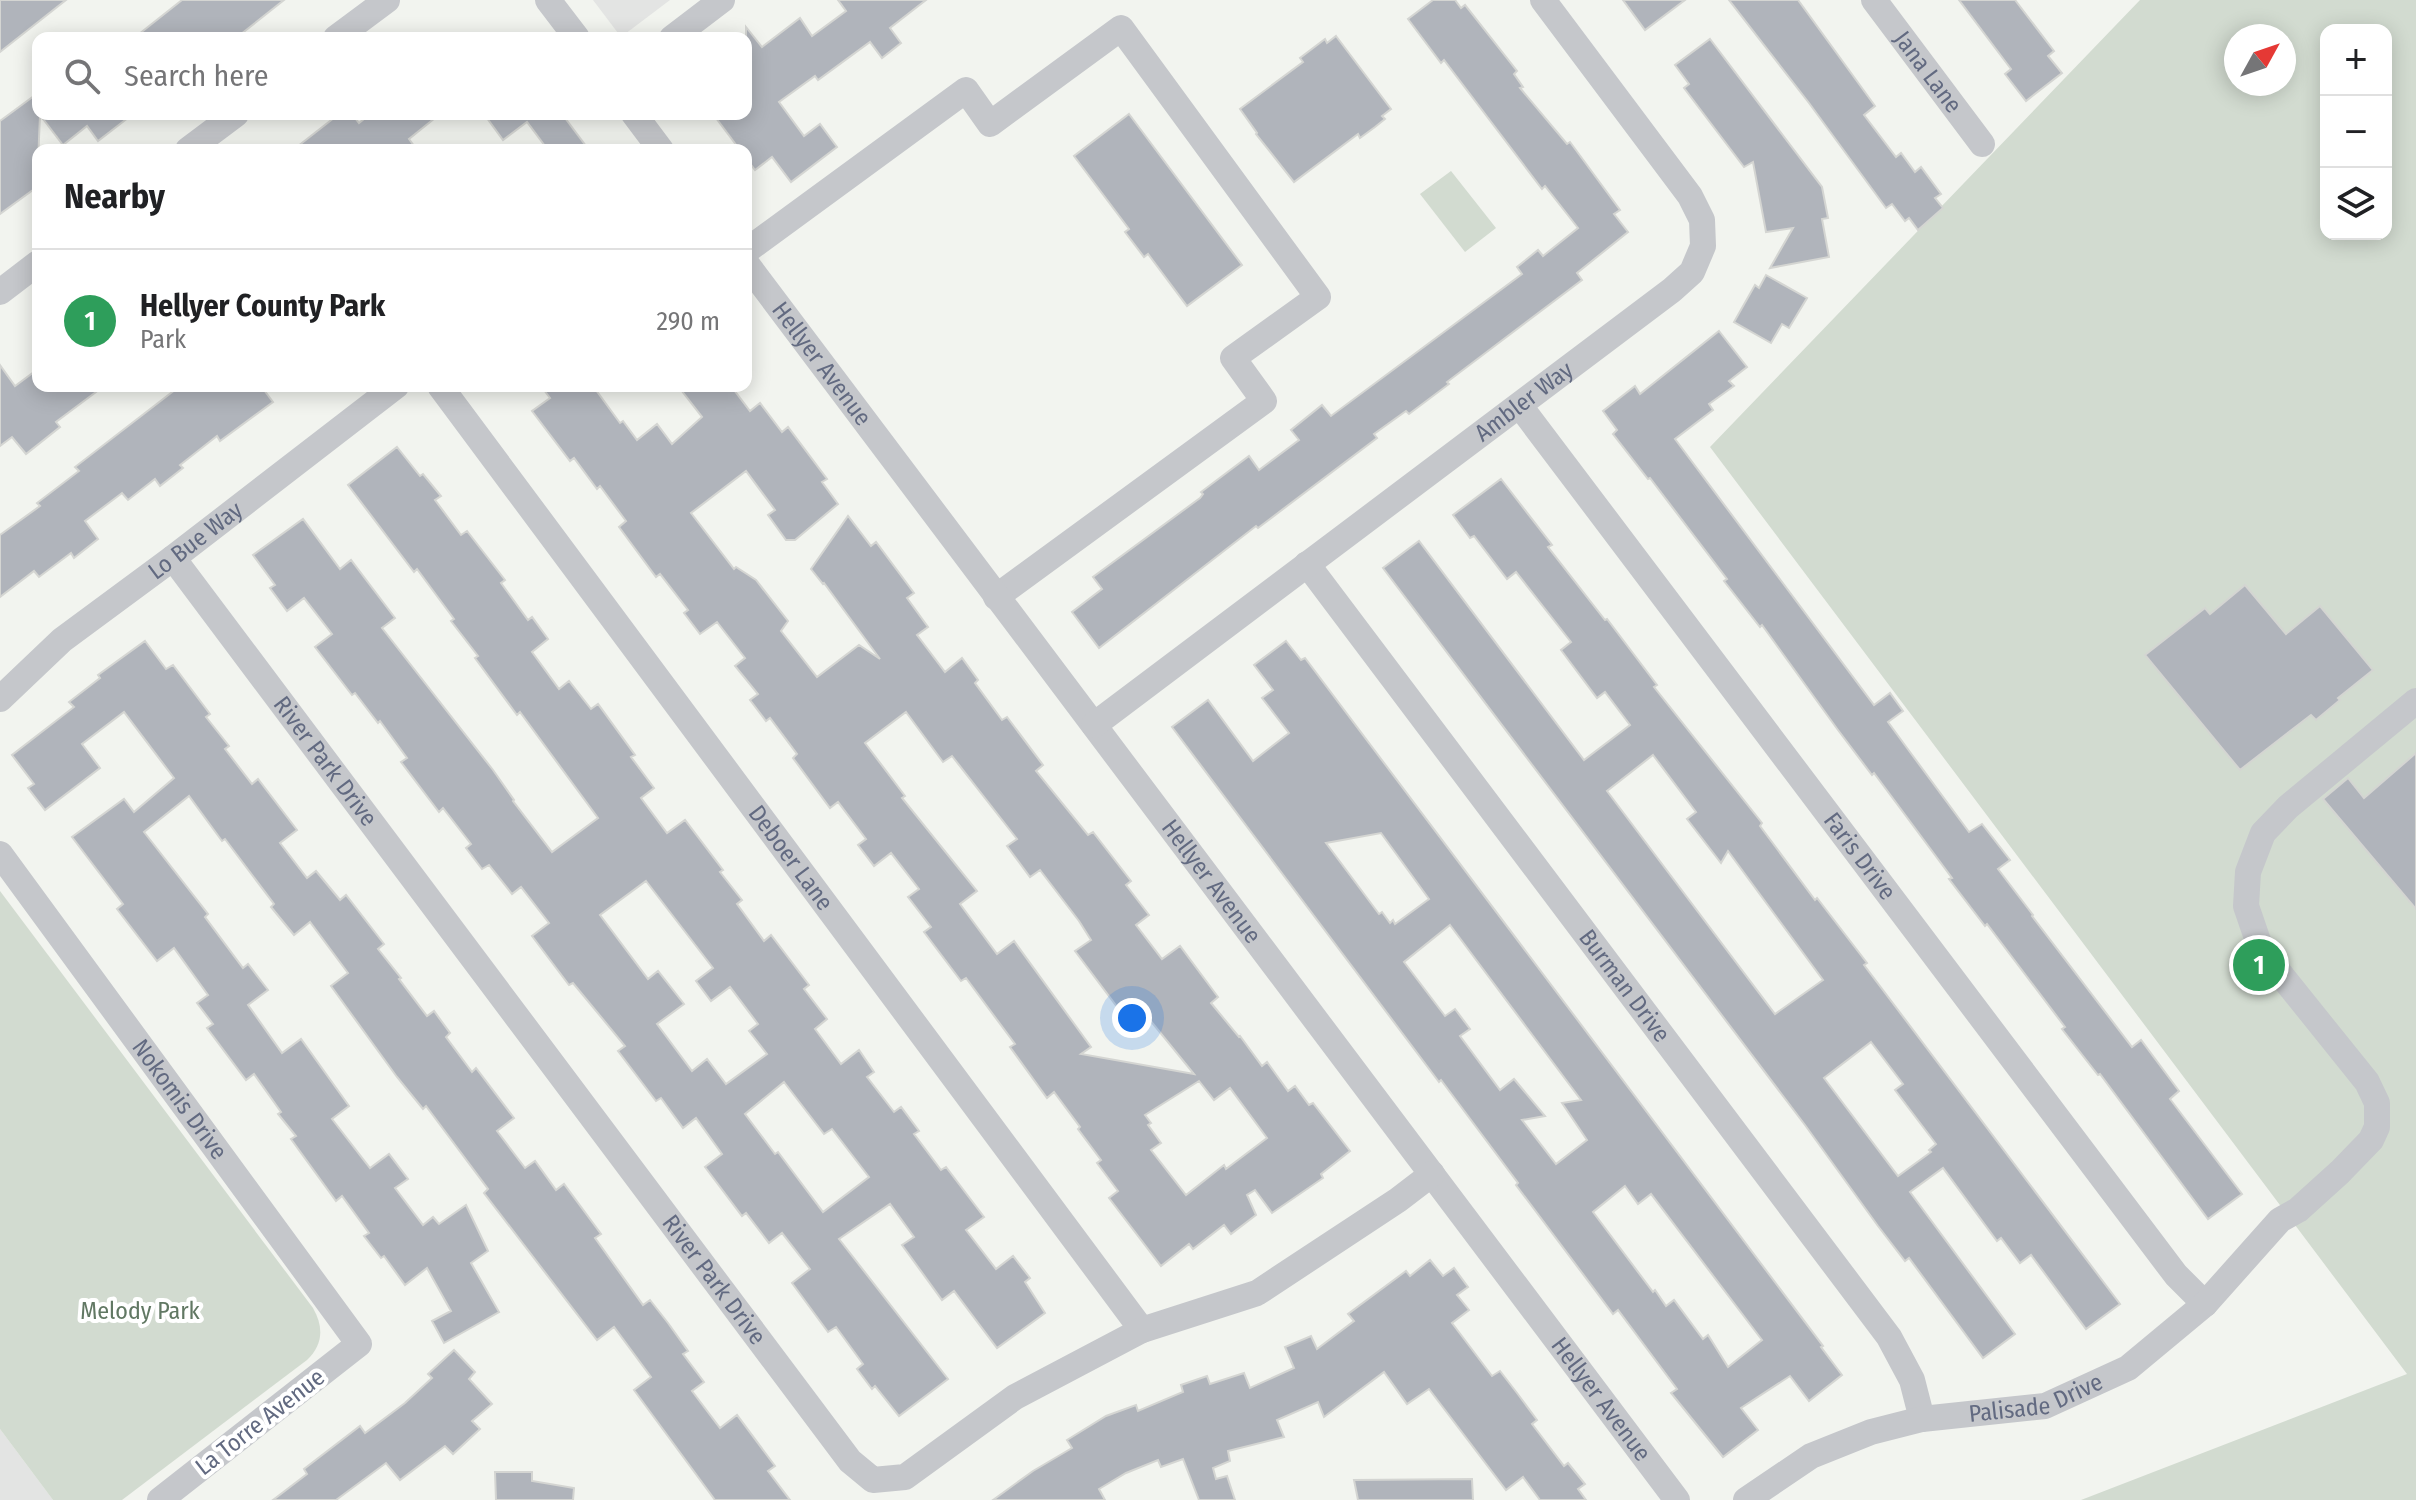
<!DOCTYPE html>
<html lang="en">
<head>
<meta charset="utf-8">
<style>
	body { margin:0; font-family:"Fira Sans Condensed",sans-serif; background:#f2f2f2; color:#202124 }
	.controls { position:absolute; right:24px; top:24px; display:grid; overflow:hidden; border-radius:16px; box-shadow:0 4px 20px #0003 }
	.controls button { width:72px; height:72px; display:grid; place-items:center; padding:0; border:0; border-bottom:2px solid #e0e0e0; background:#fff; color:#202124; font:40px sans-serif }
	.compass { position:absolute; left:2224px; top:24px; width:72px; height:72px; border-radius:50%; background:#fff; box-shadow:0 4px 20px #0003; rotate:50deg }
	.you { position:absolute; left:1132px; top:1018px; width:28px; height:28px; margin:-20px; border:6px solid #fff; border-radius:50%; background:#1a73e8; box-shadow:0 0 0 12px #1a73e833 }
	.badge { display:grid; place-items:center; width:52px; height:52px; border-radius:50%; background:#ea580c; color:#fff; font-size:26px; font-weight:700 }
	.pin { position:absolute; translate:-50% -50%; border:4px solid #fff; box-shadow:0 2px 8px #0006 }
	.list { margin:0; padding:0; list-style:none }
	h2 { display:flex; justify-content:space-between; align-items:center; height:104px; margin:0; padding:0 32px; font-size:34px }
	h2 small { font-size:26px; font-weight:400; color:#757577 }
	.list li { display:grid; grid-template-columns:52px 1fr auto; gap:24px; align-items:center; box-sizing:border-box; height:144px; padding:0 32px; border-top:2px solid #e0e0e0 }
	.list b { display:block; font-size:30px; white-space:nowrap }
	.list p { margin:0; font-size:26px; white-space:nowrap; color:#757577 }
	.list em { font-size:26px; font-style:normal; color:#757577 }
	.icon { flex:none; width:44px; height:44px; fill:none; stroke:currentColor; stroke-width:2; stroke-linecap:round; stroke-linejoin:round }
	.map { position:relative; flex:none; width:2416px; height:1500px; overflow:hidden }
	.search { position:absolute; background:#fff; box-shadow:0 4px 20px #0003; left:32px; top:32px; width:720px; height:88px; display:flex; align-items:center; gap:20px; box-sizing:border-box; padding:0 28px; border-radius:16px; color:#757577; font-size:30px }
	.panel { position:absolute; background:#fff; box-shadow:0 4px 20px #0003; left:32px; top:144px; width:720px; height:248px; border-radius:16px }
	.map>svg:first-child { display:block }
	.built { fill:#e3e4e3 }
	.green { fill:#d2dbd0; fill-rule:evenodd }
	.building { fill:#b0b4bb; stroke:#d4d5d2; stroke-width:2; fill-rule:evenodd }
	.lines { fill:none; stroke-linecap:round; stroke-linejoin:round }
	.minor { stroke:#c5c7cb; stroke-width:26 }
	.labels { text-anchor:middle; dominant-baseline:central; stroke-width:8; stroke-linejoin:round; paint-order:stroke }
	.street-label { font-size:24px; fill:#626a81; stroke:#fff }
	.park-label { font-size:24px; fill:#617863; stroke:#fff }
</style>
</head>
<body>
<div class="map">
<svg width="2416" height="1500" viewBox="0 0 2416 1500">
	<rect width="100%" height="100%" fill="#f2f4ef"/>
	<g class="built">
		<polygon points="593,0 670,0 621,37"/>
		<polygon points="0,1429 53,1500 0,1500"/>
	</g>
	<g class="green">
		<path d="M2140 0H2416V1500H2081L2407 1374 1710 447ZM2326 30H2386V234H2326ZM2236 36H2284V84H2236Z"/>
		<polygon points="1451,171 1496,228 1465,252 1420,194"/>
		<path d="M0 891 313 1308C324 1327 323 1345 307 1360L122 1500H53L0 1429Z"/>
	</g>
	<g class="building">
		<polygon points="0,0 66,0 0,52"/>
		<polygon points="182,0 284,0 236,38 134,38"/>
		<polygon points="838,0 926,0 890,28 901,43 882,58 870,42 818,80 815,76 779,102 804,136 820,124 837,147 791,182 772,157 755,170 746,158 746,150 740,150 713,114 746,114 746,27 762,47 800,18 812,36 846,11"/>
		<polygon points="1433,0 1455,0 1461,8 1465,5 1517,71 1514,74 1523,87 1520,88 1567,144 1570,142 1620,210 1614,214 1628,232 1577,273 1582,280 1447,382 1449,384 1409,414 1406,411 1374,434 1377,438 1258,528 1256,526 1099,648 1072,612 1102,589 1093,577 1200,498 1203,494 1201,492 1249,456 1259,470 1299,440 1291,430 1322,405 1331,416 1522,274 1517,267 1538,250 1543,256 1578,228 1545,186 1542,189 1444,60 1441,63 1408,19"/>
		<polygon points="1623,0 1685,0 1645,30"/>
		<polygon points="1729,0 1798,0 1875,106 1864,115 1896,157 1901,153 1915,172 1921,167 1941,194 1935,198 1943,208 1918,230 1909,218 1905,221 1892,204 1886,208 1809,103"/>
		<polygon points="1959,0 2015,0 2054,51 2048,56 2062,73 2026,101 2005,74 2011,69"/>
		<polygon points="1336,36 1391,109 1382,116 1385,119 1375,127 1360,138 1358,134 1294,182 1256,134 1257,133 1240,109 1303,62 1300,58 1325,39 1327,43"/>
		<polygon points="1710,39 1822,187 1828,218 1822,219 1829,257 1770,268 1793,228 1766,232 1753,162 1744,167 1684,88 1689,84 1675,65"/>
		<polygon points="38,93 38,114 133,114 98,141 87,126 63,145 40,115 37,187 0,214 0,121"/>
		<polygon points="339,114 352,114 359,123 370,114 440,114 409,139 417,150 293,150"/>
		<polygon points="484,114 562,114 589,150 548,150 527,122 503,140"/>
		<polygon points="1129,114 1242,265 1187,306 1148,254 1144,257 1125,232 1129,229 1074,156"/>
		<polygon points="1766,275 1807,298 1789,328 1782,324 1771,343 1734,322 1755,285 1759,288"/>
		<polygon points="1719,331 1747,367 1729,381 1734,386 1709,404 1713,410 1675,439 1874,705 1890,693 1903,711 1888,722 1907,748 1969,832 1982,824 2010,860 1998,869 2033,915 2032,916 2132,1047 2141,1040 2179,1091 2170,1099 2242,1194 2208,1219 2100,1074 2098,1075 2062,1029 2065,1027 1987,924 1985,926 1949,879 1952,878 1874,773 1872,775 1838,730 1762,625 1760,627 1724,581 1727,579 1650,478 1648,479 1613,434 1617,430 1603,411 1635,386 1640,394"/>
		<polygon points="0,365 15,386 38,369 38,386 104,386 56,422 60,427 26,454 12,437 0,446"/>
		<polygon points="180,386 261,386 273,402 220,441 217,436 180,465 183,468 160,486 155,479 128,500 122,493 85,521 98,539 74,558 71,553 39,577 34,571 0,597 0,535 40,506 37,503 79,471 75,467"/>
		<path d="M541 386H593L620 423 623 421 637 440 657 424 672 444 702 417 678 386H731L750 411 760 403 782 432 788 427 827 479 822 482 838 504 795 540H786L768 515 775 510 746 471 691 513 734 569 736 567 756 580 788 621 781 631 817 677 859 645 880 659 824 583 823 584 811 569 848 516 871 546 876 542 914 593 907 598 928 627 917 635 945 672 962 658 978 680 975 683 1002 720 1007 717 1043 765 1036 771 1088 835 1093 832 1131 881 1126 885 1149 915 1136 925 1162 959 1180 946 1218 997 1211 1003 1239 1037 1240 1036 1262 1066 1267 1062 1288 1091 1295 1086 1309 1105 1313 1103 1350 1151 1321 1174 1323 1178 1272 1213 1255 1190 1247 1195 1256 1215 1231 1234 1224 1225 1193 1249 1189 1244 1161 1266 1109 1198 1118 1191 1097 1163 1101 1160 1078 1129 1080 1127 1054 1092 1047 1098 1010 1047 1015 1044 966 978 961 981 924 932 931 927 908 897 919 889 891 853 874 866 858 845 866 839 838 802 830 808 793 758 797 754 770 718 766 721 750 700 758 694 735 666 745 658 717 622 700 634 684 613 688 610 660 574 656 577 619 527 626 521 600 486 597 489 574 458 570 461 532 411 550 398ZM906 712 943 762 952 756 1017 839 1007 846 1030 877 1040 870 1079 921 1091 940 1075 951 1127 1020 1141 1009 1194 1074 1081 1054 1091 1047 1014 941 997 954 960 904 977 891 902 798 905 796 865 743ZM1199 1081 1214 1100 1230 1088 1267 1138 1226 1169 1224 1165 1186 1195 1151 1150 1161 1143 1148 1125 1151 1123 1145 1115Z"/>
		<path d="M397 447 420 476 423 474 441 496 435 500 461 535 467 531 505 580 501 583 528 620 532 617 548 639 532 652 559 689 569 681 591 709 598 704 635 755 631 757 654 788 641 798 667 833 685 820 723 870 720 872 742 900 737 904 764 941 771 935 809 985 804 989 827 1019 815 1029 841 1064 859 1050 874 1072 867 1077 894 1112 901 1107 919 1131 914 1134 941 1170 946 1167 984 1217 966 1230 996 1269 1013 1256 1030 1278 1025 1282 1045 1313 997 1348 954 1291 942 1300 902 1245 914 1237 890 1204 839 1239 948 1379 899 1416 875 1386 872 1389 857 1369 863 1364 836 1327 828 1332 792 1283 810 1269 782 1233 769 1243 746 1213 742 1216 705 1167 722 1154 696 1118 683 1128 661 1098 656 1101 618 1051 625 1046 573 983 569 985 532 936 549 923 521 887 512 894 489 865 482 869 466 848 471 844 443 808 439 812 401 762 407 758 380 721 378 723 355 693 352 695 315 647 332 634 304 598 287 611 270 588 275 585 253 555 303 519 340 569 351 560 395 618 382 628 493 770 514 800 513 801 552 852 598 818 520 712 517 715 475 658 478 656 451 621 454 619 434 592 417 569 414 572 348 485ZM646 881 713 968 696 981 711 1001 730 987 758 1024 749 1031 767 1054 726 1084 707 1059 692 1071 657 1024 684 1004 658 971 648 979 600 915ZM784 1082 824 1134 832 1129 869 1177 823 1212 778 1152 775 1154 745 1114Z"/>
		<path d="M1501 479 1552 545 1548 547 1605 620 1607 619 1657 685 1654 687 1762 823 1760 826 1815 900 1817 898 1867 963 1864 965 2120 1304 2086 1329 2031 1255 2020 1263 2001 1238 1997 1241 1943 1168 1910 1192 2015 1334 1983 1358 1909 1258 1905 1261 1878 1226 1805 1125 1383 568 1419 541 1584 760 1630 725 1605 692 1597 698 1561 650 1571 642 1516 572 1507 579 1474 536 1470 538 1453 515ZM1653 755 1696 812 1687 819 1721 863 1728 851 1823 980 1775 1014 1607 791ZM1871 1042 1903 1084 1895 1090 1936 1144 1929 1150 1931 1152 1898 1176 1824 1078Z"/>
		<polygon points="2245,585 2286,634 2320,606 2373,670 2338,698 2340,700 2316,720 2311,715 2240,770 2145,655 2205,608 2210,614"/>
		<polygon points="145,641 166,669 173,665 210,714 206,717 229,746 225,749 252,784 258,779 297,830 280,843 307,878 316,871 340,900 346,895 384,944 378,949 401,978 399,979 427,1016 434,1011 450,1033 446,1037 472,1072 476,1068 514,1118 497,1131 525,1168 535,1161 556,1190 564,1184 601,1234 595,1238 643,1305 650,1300 668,1323 688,1351 683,1354 704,1382 692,1391 720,1428 737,1415 775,1466 768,1471 790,1500 715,1500 634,1390 651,1377 614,1327 597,1340 484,1193 488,1189 426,1106 423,1109 397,1077 331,986 348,973 310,922 294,935 271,907 274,904 225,839 222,841 189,796 144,832 208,914 205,917 243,968 248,964 268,990 248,1005 282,1053 301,1039 349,1106 332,1119 370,1168 389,1154 408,1179 395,1188 423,1225 433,1217 439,1224 466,1205 488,1251 471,1263 499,1312 444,1343 432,1321 451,1311 427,1268 405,1285 384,1256 381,1258 364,1236 369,1233 342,1196 336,1201 291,1139 296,1136 278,1114 281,1112 254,1074 246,1080 207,1028 213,1024 197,1003 208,995 174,948 157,961 117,909 123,904 72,837 124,799 134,812 174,778 124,712 82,744 100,768 45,810 28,788 34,784 12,755 74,707 69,702 100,678 98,675"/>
		<path d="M1286 641 1301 660 1305 658 1823 1346 1821 1347 1842 1375 1809 1401 1790 1376 1741 1408 1758 1430 1723 1457 1671 1393 1677 1389 1618 1310 1613 1314 1516 1185 1518 1183 1441 1080 1439 1082 1172 727 1208 700 1253 761 1289 733 1262 698 1273 690 1254 665ZM1381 833 1429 899 1395 924 1393 920 1390 923 1382 912 1379 914 1326 843ZM1450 925 1581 1100 1562 1103 1587 1140 1556 1164 1522 1120 1545 1116 1514 1079 1500 1090 1460 1036 1470 1029 1455 1009 1445 1016 1404 962ZM1625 1186 1638 1204 1651 1194 1762 1340 1728 1367 1708 1335 1703 1339 1674 1300 1666 1306 1655 1290 1653 1292 1593 1212Z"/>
		<polygon points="2416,753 2416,909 2323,799 2348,778 2364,798"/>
		<polygon points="1430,1260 1443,1276 1454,1268 1468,1287 1457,1295 1469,1310 1452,1323 1492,1376 1500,1371 1517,1393 1537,1420 1532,1424 1564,1466 1568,1463 1585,1484 1578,1489 1586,1500 1540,1500 1523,1477 1506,1490 1429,1389 1407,1404 1384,1372 1324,1417 1318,1402 1277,1420 1284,1437 1228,1451 1230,1461 1213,1468 1216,1479 1227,1476 1235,1500 1199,1500 1183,1459 1161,1467 1158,1460 1126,1473 1099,1489 1105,1500 993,1500 1033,1471 1072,1448 1067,1440 1106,1416 1136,1405 1138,1411 1183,1392 1181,1385 1207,1376 1210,1384 1244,1373 1250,1388 1294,1368 1285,1347 1311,1336 1317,1349 1354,1321 1348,1314 1406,1271 1410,1276"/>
		<polygon points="454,1350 475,1372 469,1379 492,1404 472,1421 480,1429 453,1454 445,1446 400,1480 386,1463 336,1500 273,1500 307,1474 304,1469 360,1426 365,1433 405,1403 432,1378 428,1374"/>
		<polygon points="495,1472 532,1472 532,1481 574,1488 573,1500 496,1500"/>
		<polygon points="1472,1479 1473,1500 1358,1500 1354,1480"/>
	</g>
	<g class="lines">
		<g class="minor">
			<polyline points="548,0 577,38"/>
			<path id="s1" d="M1874 0 1982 144"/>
			<polyline points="336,38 387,0"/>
			<polyline points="672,38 722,0"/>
			<polyline points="634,114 661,150"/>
			<polyline points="188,150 236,114"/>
			<polyline points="746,251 966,90 990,124 1121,28 1318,297 1233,358 1264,401 996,597"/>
			<path id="s2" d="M746 263 1677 1500"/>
			<polyline points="0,292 38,263"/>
			<path id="s3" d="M440 386 1142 1330"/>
			<path id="s4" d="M1520 406 2176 1275 2205 1304"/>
			<path id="s5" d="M173 558 850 1461 873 1480 905 1477 1015 1397 1142 1330 1257 1293 1398 1200 1432 1174"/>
			<path id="s6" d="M1307 564 1889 1337 1912 1380 1922 1419"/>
			<path id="s7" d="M0 699 62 640 173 558 396 386"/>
			<path id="s8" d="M1094 725 1672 290 1692 272 1703 246 1702 220 1690 196 1543 0"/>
			<path id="s9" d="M0 854 359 1344 160 1500"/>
			<path id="s10" d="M1746 1500 1811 1456 1871 1432 1922 1419 2045 1406 2128 1368 2205 1304 2280 1220 2298 1210 2340 1172 2371 1140 2377 1127V1103L2367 1082 2281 975 2258 941 2246 906 2248 872 2263 833 2288 807 2416 701"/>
		</g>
	</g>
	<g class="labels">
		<g class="street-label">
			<text stroke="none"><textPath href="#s1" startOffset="90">Jana Lane</textPath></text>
			<text stroke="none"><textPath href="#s2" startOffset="126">Hellyer Avenue</textPath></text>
			<text stroke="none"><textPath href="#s8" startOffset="538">Ambler Way</textPath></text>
			<text stroke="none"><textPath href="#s7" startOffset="252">Lo Bue Way</textPath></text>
			<text stroke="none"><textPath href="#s5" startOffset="254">River Park Drive</textPath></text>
			<text stroke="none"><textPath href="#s4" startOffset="564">Faris Drive</textPath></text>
			<text stroke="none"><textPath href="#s3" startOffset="588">Deboer Lane</textPath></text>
			<text stroke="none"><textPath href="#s2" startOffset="774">Hellyer Avenue</textPath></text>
			<text stroke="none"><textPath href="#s6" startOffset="528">Burman Drive</textPath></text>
			<text stroke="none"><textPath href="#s9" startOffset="304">Nokomis Drive</textPath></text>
			<text stroke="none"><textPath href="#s5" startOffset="902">River Park Drive</textPath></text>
			<text stroke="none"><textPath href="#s10" startOffset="312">Palisade Drive</textPath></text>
			<text stroke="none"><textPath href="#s2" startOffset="1422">Hellyer Avenue</textPath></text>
			<text transform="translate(260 1422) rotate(-38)">La Torre Avenue</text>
		</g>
		<g class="park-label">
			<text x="140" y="1311">Melody Park</text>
		</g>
	</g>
</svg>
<div class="controls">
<button>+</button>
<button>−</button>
<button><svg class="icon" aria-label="layers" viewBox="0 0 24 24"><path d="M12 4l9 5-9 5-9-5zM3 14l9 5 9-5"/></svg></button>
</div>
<svg class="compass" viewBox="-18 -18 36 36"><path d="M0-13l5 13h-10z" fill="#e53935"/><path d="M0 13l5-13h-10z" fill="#757577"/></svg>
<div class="you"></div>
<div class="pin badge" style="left:2259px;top:965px;background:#2e9e5b">1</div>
<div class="search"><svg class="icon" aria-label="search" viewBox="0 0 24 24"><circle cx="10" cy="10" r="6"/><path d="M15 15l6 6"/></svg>Search here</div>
<section class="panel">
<h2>Nearby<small></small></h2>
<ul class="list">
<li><span class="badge" style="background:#2e9e5b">1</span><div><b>Hellyer County Park</b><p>Park</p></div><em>290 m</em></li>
</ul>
</section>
</div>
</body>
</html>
